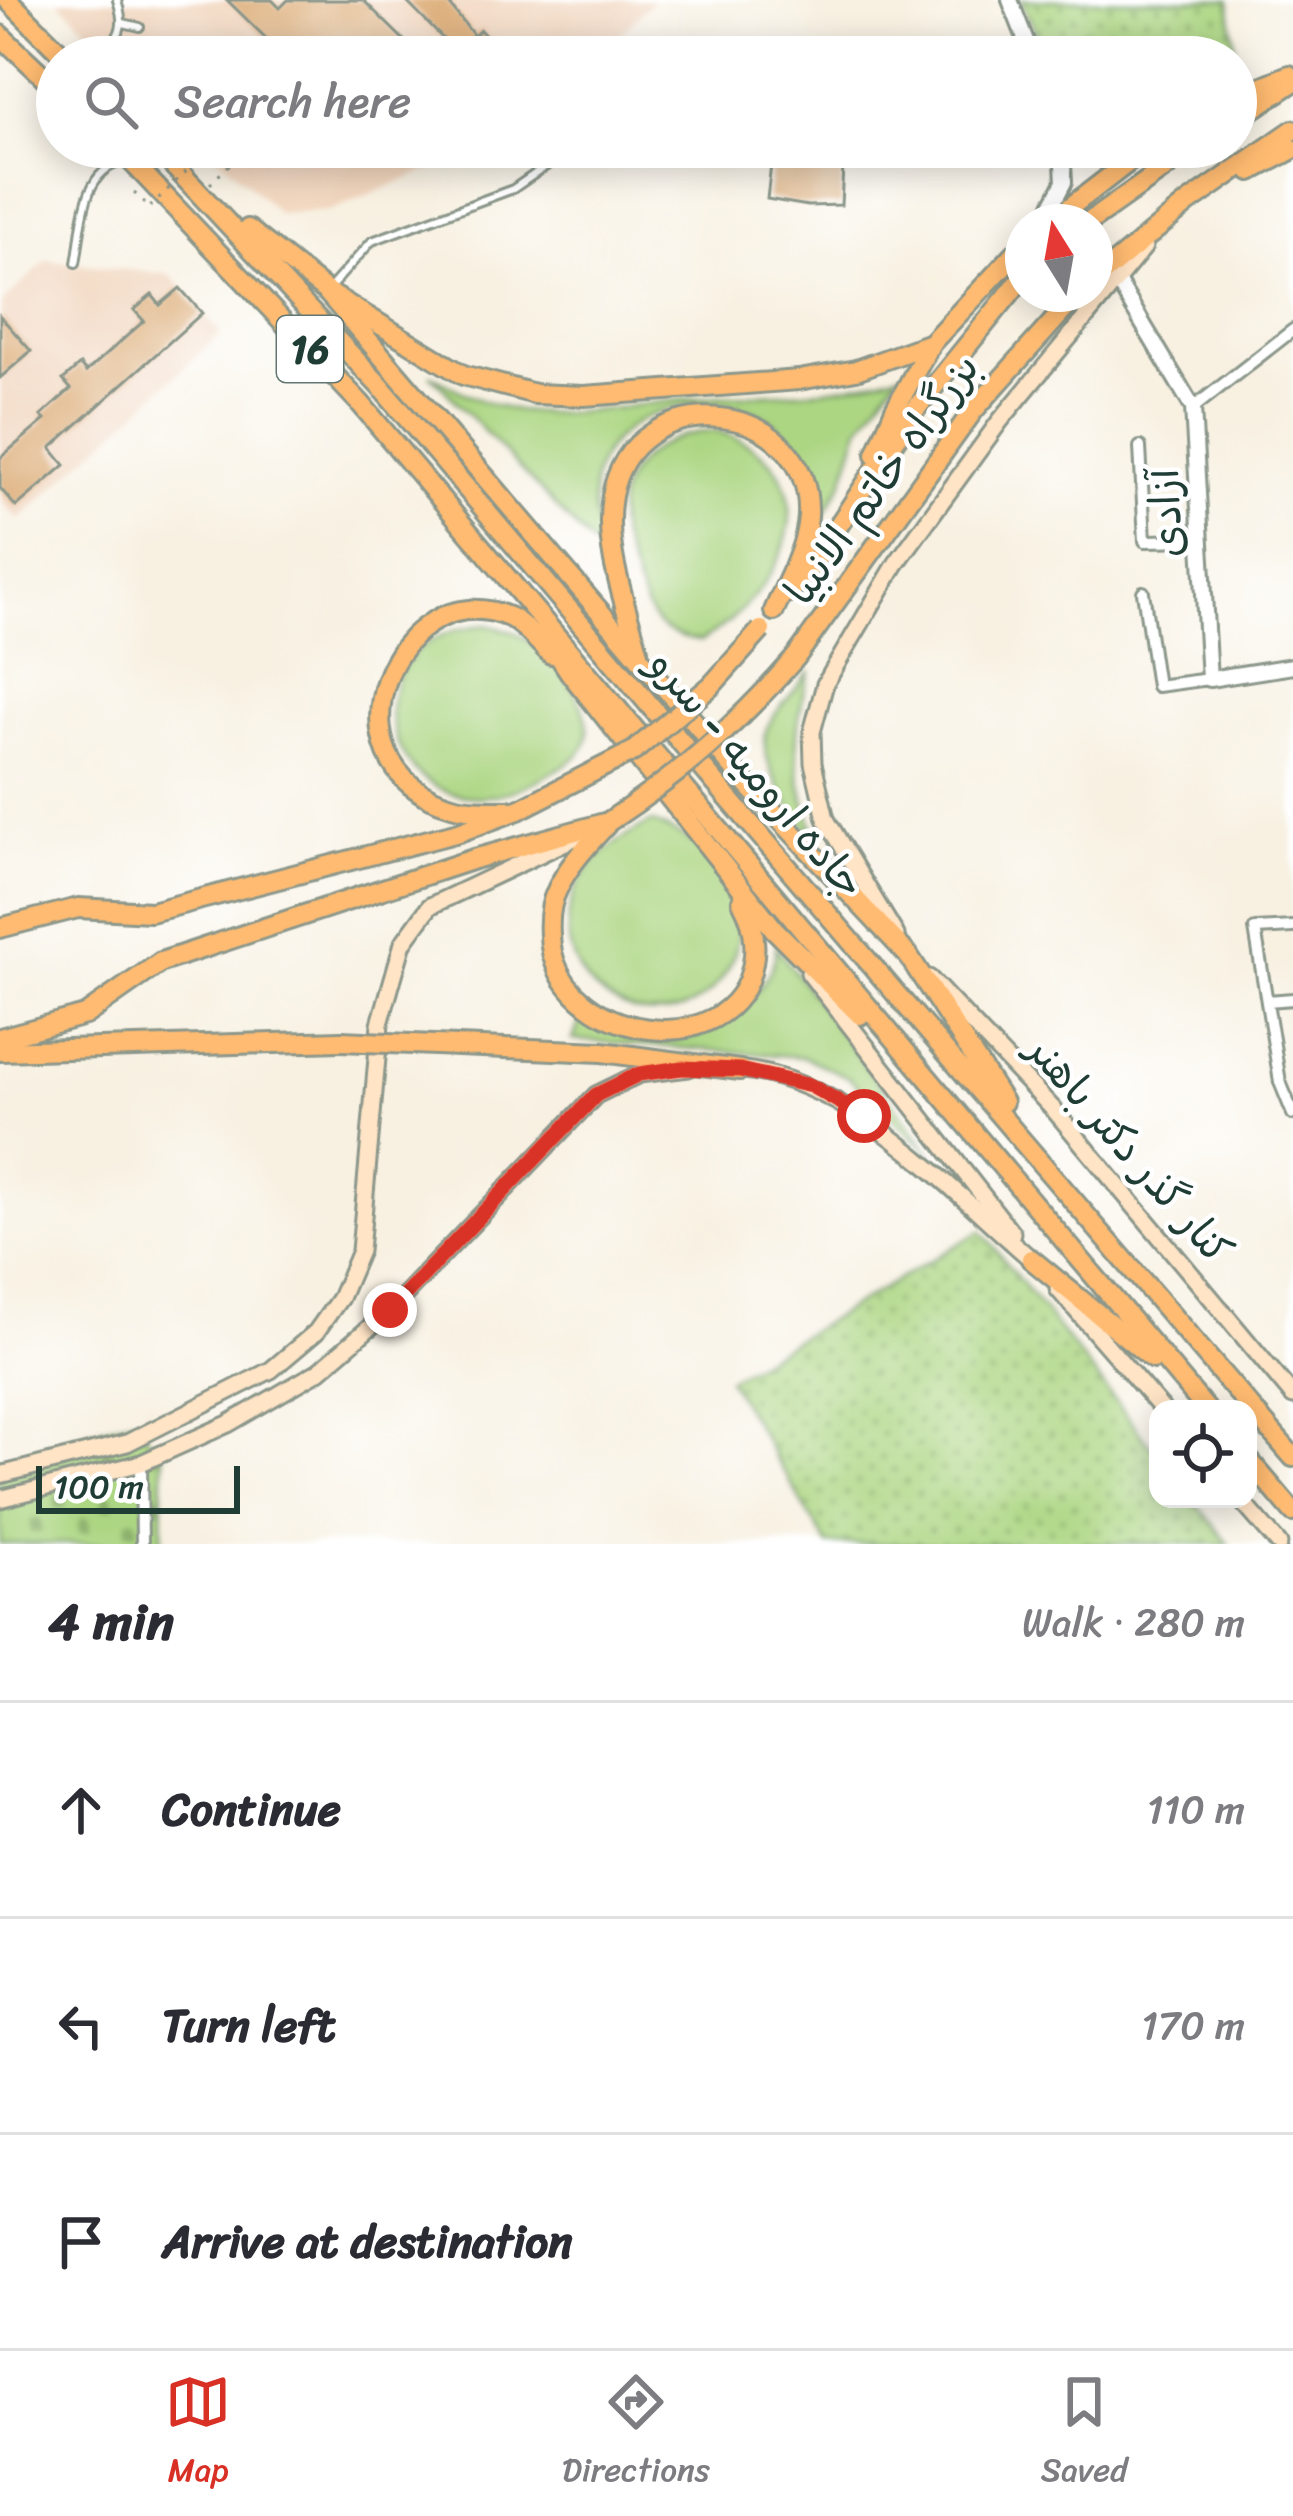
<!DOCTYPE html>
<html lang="en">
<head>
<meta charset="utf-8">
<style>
	body { margin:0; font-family:Sriracha,"Playpen Sans Arabic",sans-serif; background:#f7f7f7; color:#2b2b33 }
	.controls { position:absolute; right:36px; bottom:36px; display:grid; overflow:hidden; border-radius:24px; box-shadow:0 6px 30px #0003 }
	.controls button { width:108px; height:108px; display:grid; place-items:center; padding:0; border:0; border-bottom:3px solid #e1e1e2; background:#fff; color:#2b2b33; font:60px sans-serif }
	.compass { position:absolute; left:1005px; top:204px; width:108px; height:108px; border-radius:50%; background:#fff; box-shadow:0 6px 30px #0003; rotate:349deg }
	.scale { position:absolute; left:36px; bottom:30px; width:204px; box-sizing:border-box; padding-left:12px; border:6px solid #1f3d34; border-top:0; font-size:33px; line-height:42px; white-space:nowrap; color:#1f3d34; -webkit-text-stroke:9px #fff; paint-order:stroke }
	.stop { position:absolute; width:36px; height:36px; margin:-27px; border:9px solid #d93025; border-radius:50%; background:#fff }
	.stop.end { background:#d93025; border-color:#fff; box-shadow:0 3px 12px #0008 }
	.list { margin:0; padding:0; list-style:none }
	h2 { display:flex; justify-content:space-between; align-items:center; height:156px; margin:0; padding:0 48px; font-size:51px }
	h2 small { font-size:39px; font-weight:400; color:#7c7c81 }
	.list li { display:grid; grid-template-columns:78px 1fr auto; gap:36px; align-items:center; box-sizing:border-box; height:216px; padding:0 48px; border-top:3px solid #e1e1e2 }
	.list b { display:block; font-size:45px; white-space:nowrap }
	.list em { font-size:39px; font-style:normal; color:#7c7c81 }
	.icon { flex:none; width:66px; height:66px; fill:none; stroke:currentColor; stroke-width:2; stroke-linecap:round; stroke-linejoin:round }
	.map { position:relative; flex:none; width:1293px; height:1544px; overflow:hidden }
	.search { position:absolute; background:#fff; box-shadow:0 6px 30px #0003; left:36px; right:36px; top:36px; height:132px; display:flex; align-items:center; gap:30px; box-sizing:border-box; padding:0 42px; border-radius:66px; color:#7c7c81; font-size:45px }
	.sheet { height:804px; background:#fff }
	nav { display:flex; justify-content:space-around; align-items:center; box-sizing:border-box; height:168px; border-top:3px solid #e1e1e2; background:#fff; font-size:33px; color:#7c7c81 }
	nav a { display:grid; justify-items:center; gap:6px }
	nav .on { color:#d93025 }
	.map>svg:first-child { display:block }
	.built { fill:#f1d5bd }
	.grass { fill:#acd682; stroke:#668a5b; stroke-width:3 }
	.cemetery { fill:url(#cemetery-stones); stroke:#668a5b; stroke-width:3 }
	.park { fill:url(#park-dots); stroke:#668a5b; stroke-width:3 }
	.building { fill:#d9a56b }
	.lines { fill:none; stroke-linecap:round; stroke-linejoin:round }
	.service-casing { stroke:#8c978b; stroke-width:12 }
	.minor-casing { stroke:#8c978b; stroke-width:16 }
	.tertiary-casing { stroke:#8c978b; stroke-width:20 }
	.secondary-casing { stroke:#8c978b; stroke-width:21 }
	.trunk-casing { stroke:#8c978b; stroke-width:24 }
	.path { stroke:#8c978b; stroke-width:3; stroke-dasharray:3 9; stroke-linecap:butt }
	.service { stroke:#fff; stroke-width:6 }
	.minor { stroke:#fff; stroke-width:10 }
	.tertiary { stroke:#fff; stroke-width:14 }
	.secondary { stroke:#ffe4c6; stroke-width:15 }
	.trunk { stroke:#ffbb71; stroke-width:18 }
	.trunk-bridge-casing { stroke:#8c978b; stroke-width:24; stroke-linecap:butt }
	.path-bridge { stroke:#8c978b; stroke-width:3; stroke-dasharray:3 9; stroke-linecap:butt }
	.trunk-bridge { stroke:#ffbb71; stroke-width:18 }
	.route { stroke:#d93025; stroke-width:15 }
	.labels { text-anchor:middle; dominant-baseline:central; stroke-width:9; stroke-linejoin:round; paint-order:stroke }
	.shield { fill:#fff; stroke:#627771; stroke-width:3 }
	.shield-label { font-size:39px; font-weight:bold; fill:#1f3d34 }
	.street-label { font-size:42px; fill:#1f3d34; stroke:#fff }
</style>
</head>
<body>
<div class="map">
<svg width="1293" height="1544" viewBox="0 0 1293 1544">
	<defs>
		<pattern id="cemetery-stones" width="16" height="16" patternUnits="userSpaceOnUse" patternTransform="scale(3)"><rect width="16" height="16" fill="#acd682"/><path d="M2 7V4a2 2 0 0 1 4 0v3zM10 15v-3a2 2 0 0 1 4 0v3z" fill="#8baf6b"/></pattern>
		<pattern id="park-dots" width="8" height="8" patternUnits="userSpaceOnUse" patternTransform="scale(3)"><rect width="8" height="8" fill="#acd682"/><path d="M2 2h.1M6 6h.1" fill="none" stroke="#8baf6b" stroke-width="1.8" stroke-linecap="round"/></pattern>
	</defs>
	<rect width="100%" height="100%" fill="#fff"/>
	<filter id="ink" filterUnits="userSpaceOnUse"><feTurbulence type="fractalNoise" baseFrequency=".00833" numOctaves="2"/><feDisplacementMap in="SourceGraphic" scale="24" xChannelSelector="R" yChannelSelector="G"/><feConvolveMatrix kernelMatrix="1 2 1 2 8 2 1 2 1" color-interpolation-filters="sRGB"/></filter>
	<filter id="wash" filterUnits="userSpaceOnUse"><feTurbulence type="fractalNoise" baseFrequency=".004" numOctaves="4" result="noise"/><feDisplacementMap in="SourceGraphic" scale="48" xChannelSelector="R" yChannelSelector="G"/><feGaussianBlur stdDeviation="2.7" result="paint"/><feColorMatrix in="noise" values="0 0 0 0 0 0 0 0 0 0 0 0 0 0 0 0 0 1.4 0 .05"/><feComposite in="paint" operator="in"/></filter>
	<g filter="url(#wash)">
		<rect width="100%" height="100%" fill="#f8f1e2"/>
		<g class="built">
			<polygon points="58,0 653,0 599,57 116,57"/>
			<polygon points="209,147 485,147 330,211 279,214"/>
			<polygon points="47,260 171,275 221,334 19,520 0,501 0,305"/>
		</g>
		<g class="grass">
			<path d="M899 373 860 427 843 482 822 518C818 501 817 479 809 463 799 446 782 426 764 416 708 386 609 410 594 479 588 507 598 535 607 561L430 374C456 390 484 405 515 410 575 420 639 402 699 398 770 392 828 396 899 373Z"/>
			<path d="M717 431C843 470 785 592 701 641 689 640 676 636 665 630 648 620 640 592 633 574 628 559 621 544 619 529 612 467 661 432 717 431Z"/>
			<path d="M486 625C494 627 505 629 513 632 544 645 606 714 583 749 576 761 557 769 545 776 390 865 322 637 486 625Z"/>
			<path d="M810 671C789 741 794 770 816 837 795 819 753 755 768 726 778 707 797 689 810 671Z"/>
			<path d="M652 822C672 831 691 839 707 855 791 938 692 1063 600 993 578 977 566 949 568 921 572 870 610 843 652 822Z"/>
			<path d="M776 947 932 1155 848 1077 804 1057 573 1040 581 1017C652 1043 696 1059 752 997 764 984 776 964 776 947Z"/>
		</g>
		<polygon class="cemetery" points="132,1419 163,1456 162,1544 0,1544 0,1461"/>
		<g class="park">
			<polygon points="1021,0 1229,0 1238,69 1236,57 1047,57"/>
			<polygon points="981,1231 1158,1455 1158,1499 1193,1499 1229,1544 827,1544 728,1379"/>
		</g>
		<g id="blocks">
			<g class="building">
				<polygon points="227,0 272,0 280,8 288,0 363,0 411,47 401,57 363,57 350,44 337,57 271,57 278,50"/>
				<polygon points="405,0 446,0 474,36 480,30 494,45 481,57 461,57"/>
				<polygon points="773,147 844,147 841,205 808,206 767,199"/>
				<polygon points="180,288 202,313 51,448 65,465 16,507 0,488 0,458 45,420 41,416 71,389 63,380 80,365 86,372 144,321 134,310 152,295 160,305"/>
				<polygon points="0,316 31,351 0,378"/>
			</g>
		</g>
	</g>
	<g filter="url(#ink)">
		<use href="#blocks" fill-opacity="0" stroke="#8c978b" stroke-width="3"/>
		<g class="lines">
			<g class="service-casing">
				<g id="service">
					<polyline points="123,23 140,27"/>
					<path d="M108 49C123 32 124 21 117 0"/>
					<polyline points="57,102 51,114 57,134"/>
					<polyline points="80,147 117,157"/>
					<path d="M76 263C83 228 80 171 123 162"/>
					<polyline points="329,289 372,241 513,189 574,147"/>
				</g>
			</g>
			<g class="minor-casing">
				<g id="minor">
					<polyline points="1193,408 1293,330"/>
					<polyline points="1140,447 1145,541 1201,540"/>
					<polyline points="1143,592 1157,686 1209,679"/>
					<polyline points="1293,927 1255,929 1280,1082 1293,1114"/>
					<polyline points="1267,1001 1293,999"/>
					<polyline points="141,1463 142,1544"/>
				</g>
			</g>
			<g class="tertiary-casing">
				<g id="tertiary">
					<polyline points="1010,0 1028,46"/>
					<polyline points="1085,147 1103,160 1135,156"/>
					<polyline points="1043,222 1064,182 1062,147"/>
					<polyline points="1116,279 1193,408 1209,679 1293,666"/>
				</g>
			</g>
			<g class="secondary-casing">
				<g id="secondary">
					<polyline points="896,935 826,819 813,763 812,732 825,684 896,564 1000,421 1144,247"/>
					<polyline points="809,973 1012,1233"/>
					<polyline points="929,978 1055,1111 1293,1396"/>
					<path d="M731 1069C847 1074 947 1187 1031 1259"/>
					<polyline points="1058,1289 1162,1409"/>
					<polyline points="0,1475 127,1443 271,1370 316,1332 340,1298 360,1251 380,1024 403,943 430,906 576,837"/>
					<polyline points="0,1499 141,1463 228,1424 319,1371 390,1310 596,1095 639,1074 689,1068"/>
					<polyline points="1240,1499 1279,1544"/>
				</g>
			</g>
			<g class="trunk-casing">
				<g id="trunk">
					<polyline points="8,0 65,57"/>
					<polyline points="0,35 57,89"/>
					<polyline points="1236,97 1289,75"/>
					<polyline points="1236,120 1293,82"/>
					<polyline points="118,147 361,404 1206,1409"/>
					<polyline points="156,147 380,386 724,793 1293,1457"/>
					<polyline points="1251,171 1293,149"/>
					<polyline points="1051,222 1148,147"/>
					<polyline points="1089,222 1195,147"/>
					<polyline points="248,229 327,292 463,375 535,394 584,396 799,380 856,370 931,343"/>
					<polyline points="1095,280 1188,203 1293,130"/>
					<polyline points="327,292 748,785 908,955 1003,1102"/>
					<polyline points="876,454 895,409 931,343 1023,245"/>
					<polyline points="789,593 813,564 914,411 1023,277"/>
					<polyline points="545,635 571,674 774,929 860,1015"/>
					<path d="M638 650C625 603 603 546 612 496 632 380 813 397 808 516 806 550 787 580 774 611"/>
					<polyline points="796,657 973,411 1078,294"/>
					<path d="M508 810C489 810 469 811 452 806 314 766 398 570 509 617 524 624 538 642 551 654"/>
					<path d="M607 824C588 845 569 864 557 890 550 904 549 920 550 935 553 1042 735 1068 753 963 757 941 753 921 742 901"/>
					<polyline points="0,928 78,908 151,912 459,832 518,810"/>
					<polyline points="0,1038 85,1015 161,962 474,859 608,822"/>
					<polyline points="0,1051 341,1041"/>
					<polyline points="602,1052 740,1070"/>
					<polyline points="1031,1259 1153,1359"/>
					<polyline points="1248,1459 1293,1512"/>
				</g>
			</g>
			<g class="path">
				<polyline points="210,184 229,165 212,147"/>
				<polyline points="134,193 150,207"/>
			</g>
			<use href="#service" class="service"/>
			<use href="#minor" class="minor"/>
			<use href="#tertiary" class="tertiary"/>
			<use href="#secondary" class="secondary"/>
			<use href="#trunk" class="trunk"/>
			<g class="trunk-bridge-casing">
				<g id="trunk-bridge">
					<polyline points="518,810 634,751 711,686 761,630"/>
					<path d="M608 822C682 773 737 725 796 657"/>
					<polyline points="341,1041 602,1052"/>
				</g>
			</g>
			<polyline class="path-bridge" points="150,207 211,147"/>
			<use href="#trunk-bridge" class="trunk-bridge"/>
		</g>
	</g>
	<g class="lines" filter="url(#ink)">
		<polyline class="route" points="390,1310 596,1095 639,1074 682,1068 740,1070 811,1086 864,1116"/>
	</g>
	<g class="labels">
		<rect class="shield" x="277" y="316" width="66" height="66" rx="9"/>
		<g class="shield-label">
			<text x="310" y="349">16</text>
		</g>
		<g class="street-label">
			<text transform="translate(882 479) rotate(-54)">بزرگراه خاتم الانبیا</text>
			<text transform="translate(1166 513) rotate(-93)">آزادی</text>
			<text transform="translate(757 774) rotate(50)">جاده ارومیه - سرو</text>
			<text transform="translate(1130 1150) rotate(49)">کنار گذر دکتر باهنر</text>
		</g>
	</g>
</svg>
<div class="controls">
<button><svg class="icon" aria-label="locate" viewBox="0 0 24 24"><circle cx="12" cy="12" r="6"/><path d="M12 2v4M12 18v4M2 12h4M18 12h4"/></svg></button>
</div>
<svg class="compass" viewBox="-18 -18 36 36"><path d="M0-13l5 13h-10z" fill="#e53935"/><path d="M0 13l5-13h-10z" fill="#7c7c81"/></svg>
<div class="scale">100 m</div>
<div class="stop" style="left:864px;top:1116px"></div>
<div class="stop end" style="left:390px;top:1310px"></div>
<div class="search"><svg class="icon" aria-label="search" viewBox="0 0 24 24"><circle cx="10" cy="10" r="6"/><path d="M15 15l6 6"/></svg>Search here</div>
</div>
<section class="sheet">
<h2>4 min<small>Walk · 280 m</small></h2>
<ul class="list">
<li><svg class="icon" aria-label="ahead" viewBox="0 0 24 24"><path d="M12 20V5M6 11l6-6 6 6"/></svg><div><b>Continue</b></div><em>110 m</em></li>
<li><svg class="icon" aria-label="left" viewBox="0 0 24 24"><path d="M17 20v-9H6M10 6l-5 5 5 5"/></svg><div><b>Turn left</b></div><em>170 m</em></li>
<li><svg class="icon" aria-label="arrive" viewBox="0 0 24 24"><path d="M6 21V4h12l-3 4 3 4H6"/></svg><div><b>Arrive at destination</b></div></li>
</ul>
</section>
<nav>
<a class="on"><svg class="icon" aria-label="map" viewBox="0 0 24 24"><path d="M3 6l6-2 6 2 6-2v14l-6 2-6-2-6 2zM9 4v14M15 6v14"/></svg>Map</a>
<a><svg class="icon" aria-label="directions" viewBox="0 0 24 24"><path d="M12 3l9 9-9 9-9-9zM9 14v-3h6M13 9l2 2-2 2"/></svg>Directions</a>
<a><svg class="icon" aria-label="saved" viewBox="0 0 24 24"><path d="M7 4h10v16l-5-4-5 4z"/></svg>Saved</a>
</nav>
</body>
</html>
